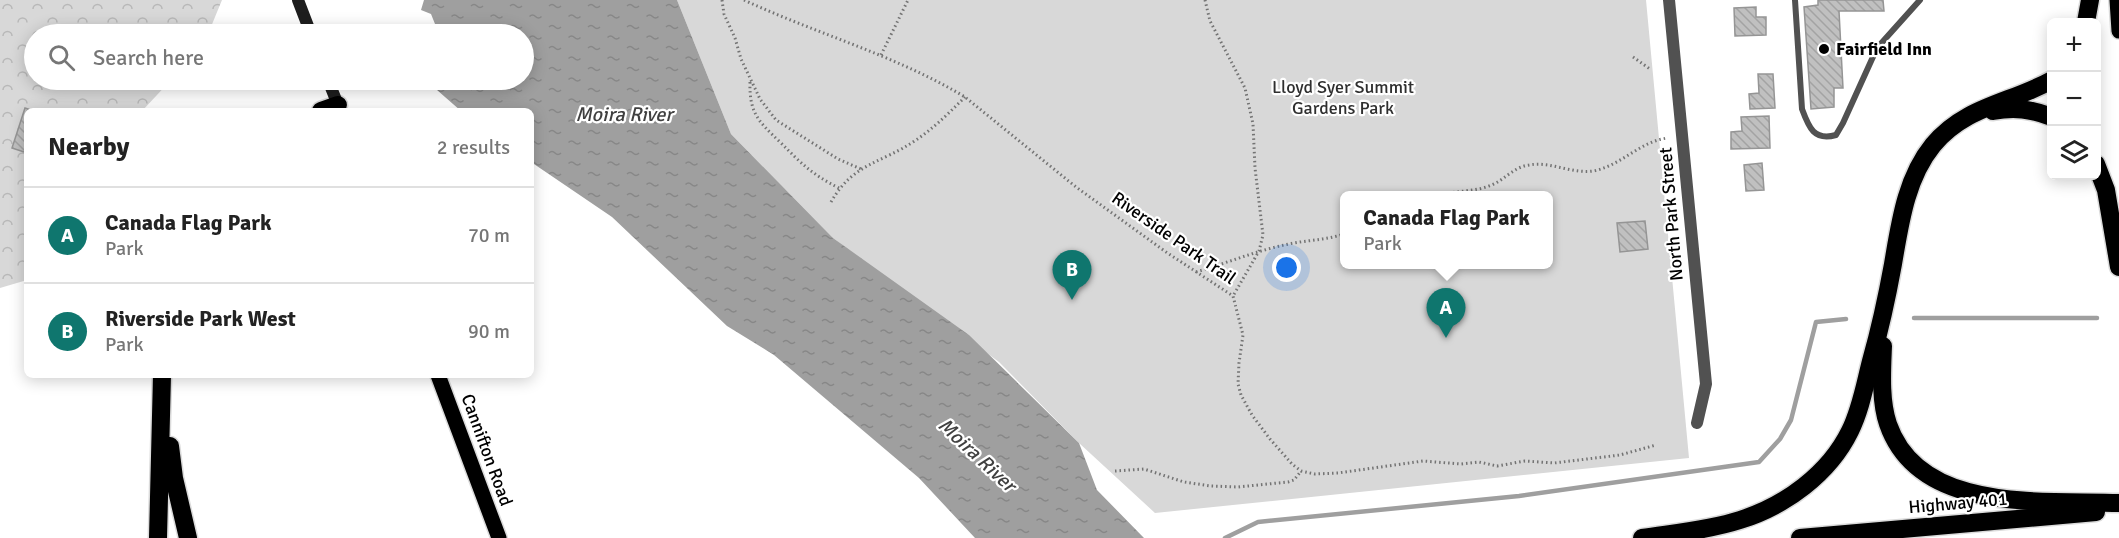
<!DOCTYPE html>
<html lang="en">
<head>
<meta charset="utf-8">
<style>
	body { margin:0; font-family:Signika,sans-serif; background:#f2f2f2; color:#222 }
	.controls { position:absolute; right:18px; top:18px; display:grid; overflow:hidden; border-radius:9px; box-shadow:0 3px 15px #0003 }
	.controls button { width:54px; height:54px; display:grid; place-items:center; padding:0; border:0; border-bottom:2px solid #e0e0e0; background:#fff; color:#222; font:30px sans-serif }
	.you { position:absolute; left:1287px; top:268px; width:21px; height:21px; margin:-15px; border:4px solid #fff; border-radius:50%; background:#1a73e8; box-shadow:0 0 0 9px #1a73e833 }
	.badge { display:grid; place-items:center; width:39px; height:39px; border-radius:50%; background:#0f766e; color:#fff; font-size:20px; font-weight:700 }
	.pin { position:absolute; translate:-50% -50px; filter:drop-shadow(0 2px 3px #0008) }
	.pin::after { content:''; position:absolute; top:32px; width:21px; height:18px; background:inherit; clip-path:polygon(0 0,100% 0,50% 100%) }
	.popup { position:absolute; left:1340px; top:191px; width:213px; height:78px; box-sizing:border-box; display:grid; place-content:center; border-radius:9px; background:#fff; filter:drop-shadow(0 2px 4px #0005); font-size:20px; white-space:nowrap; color:#767676 }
	.popup b { font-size:22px; color:#222 }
	.popup::after { content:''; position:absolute; left:50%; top:100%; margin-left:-12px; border:12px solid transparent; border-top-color:#fff }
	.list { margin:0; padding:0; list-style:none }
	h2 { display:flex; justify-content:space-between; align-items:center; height:78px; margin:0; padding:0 24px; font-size:26px }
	h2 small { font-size:20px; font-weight:400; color:#767676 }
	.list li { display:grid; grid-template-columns:39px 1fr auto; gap:18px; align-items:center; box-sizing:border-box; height:96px; padding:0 24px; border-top:2px solid #e0e0e0 }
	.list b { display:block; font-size:22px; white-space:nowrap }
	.list p { margin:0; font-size:20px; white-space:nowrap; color:#767676 }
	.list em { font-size:20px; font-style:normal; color:#767676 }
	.icon { flex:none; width:33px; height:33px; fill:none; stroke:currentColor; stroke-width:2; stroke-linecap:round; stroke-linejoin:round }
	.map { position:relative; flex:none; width:2119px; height:538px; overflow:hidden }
	.search { position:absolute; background:#fff; box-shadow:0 3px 15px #0003; left:24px; top:24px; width:510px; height:66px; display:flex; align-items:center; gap:15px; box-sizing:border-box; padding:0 21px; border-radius:33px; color:#767676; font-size:22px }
	.panel { position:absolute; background:#fff; box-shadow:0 3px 15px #0003; left:24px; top:108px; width:510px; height:270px; border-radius:9px }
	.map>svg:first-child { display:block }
	.green { fill:#d8d8d8; fill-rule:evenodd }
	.forest { fill:url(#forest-crowns) }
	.water { fill:url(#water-ripples) }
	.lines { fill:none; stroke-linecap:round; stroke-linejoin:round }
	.stream { stroke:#9f9f9f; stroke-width:4.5 }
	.building { fill:url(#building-back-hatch); stroke:#959595; stroke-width:1.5 }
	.primary-casing { stroke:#dbdbdb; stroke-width:18 }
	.highway-casing { stroke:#dbdbdb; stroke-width:21 }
	.path { stroke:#737373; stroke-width:3; stroke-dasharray:1.5 3; stroke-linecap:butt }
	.lane { stroke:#515151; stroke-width:6 }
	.street { stroke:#515151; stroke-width:12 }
	.secondary { stroke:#1e1e1e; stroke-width:12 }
	.primary { stroke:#000; stroke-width:15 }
	.highway { stroke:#000; stroke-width:18 }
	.poi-dot { fill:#000; stroke:#fff; stroke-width:2 }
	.labels { text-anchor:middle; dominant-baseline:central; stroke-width:4.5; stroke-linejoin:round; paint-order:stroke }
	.poi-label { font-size:18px; font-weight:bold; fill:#000; stroke:#fff; text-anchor:start }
	.park-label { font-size:18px; fill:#2f2f2f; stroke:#fff }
	.street-label { font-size:18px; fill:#000; stroke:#fff }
	.water-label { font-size:20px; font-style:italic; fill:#404040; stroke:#fff }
</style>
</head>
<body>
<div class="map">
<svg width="2119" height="538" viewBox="0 0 2119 538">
	<defs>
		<pattern id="forest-crowns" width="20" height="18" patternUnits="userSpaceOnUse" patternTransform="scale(1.5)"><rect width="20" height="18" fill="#d8d8d8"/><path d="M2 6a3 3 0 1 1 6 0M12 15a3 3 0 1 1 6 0" fill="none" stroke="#b8b8b8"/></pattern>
		<pattern id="water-ripples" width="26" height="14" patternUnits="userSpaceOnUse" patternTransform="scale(1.5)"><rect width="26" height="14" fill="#9f9f9f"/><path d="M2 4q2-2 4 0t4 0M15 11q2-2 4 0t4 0" fill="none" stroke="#878787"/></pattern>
		<pattern id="building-back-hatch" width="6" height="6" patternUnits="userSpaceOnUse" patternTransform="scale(1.5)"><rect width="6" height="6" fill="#c0c0c0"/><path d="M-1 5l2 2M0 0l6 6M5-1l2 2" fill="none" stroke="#a3a3a3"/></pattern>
	</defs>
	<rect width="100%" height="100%" fill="#fff"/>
	<path class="green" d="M677 0H1646L1689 458 1155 513 1079 443 999 362 833 238 731 134ZM1344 196H1548V264H1344Z"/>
	<polygon class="forest" points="0,0 222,0 208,34 34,34 34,80 171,80 142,111 27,111 27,280 0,288"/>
	<polygon class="water" points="424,0 677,0 731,134 833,238 969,335 1079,443 1097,490 1144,538 975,538 919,478 774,355 727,326 612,217 531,162 531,111 461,111 437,90 420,80 524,80 524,34 439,34 431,14 421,10"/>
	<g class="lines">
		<g class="stream">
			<polyline points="1914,318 2097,318"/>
			<polyline points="1225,538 1258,522 1519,496 1759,462 1780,439 1791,420 1816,322 1846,319"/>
		</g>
	</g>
	<g class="building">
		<polygon points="1818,0 1883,0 1884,11 1839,11 1843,88 1834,88 1834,107 1811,109 1804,7 1818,5"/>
		<polygon points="1756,7 1756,17 1766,17 1766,35 1735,36 1734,8"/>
		<polygon points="1758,74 1773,74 1775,108 1750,109 1749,94 1759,93"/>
		<polygon points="25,108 34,111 27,111 27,153 12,148"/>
		<polygon points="1769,116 1770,148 1731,149 1731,132 1742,131 1741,117"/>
		<polygon points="1762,163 1764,190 1746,191 1744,165"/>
		<polygon points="1645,221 1648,249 1620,252 1617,223"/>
	</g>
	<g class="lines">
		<g class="primary-casing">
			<g id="primary">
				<polyline points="2117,0 2119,31"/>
				<polyline points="438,375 499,538"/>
			</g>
		</g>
		<g class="highway-casing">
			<g id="highway">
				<polyline points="2086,22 2090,0"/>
				<polyline points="321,111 338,105"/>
				<path d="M1993 111C2014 107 2031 109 2052 117"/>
				<polyline points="2096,164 2106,190 2119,267"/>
				<path d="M1883 346C1882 371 1880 400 1888 424 1919 514 2043 500 2119 503"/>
				<polyline points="170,446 174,478 188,538"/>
				<polyline points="158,538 162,375"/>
				<path d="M1642 538C1674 533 1709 530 1740 520 1785 506 1829 474 1850 431 1861 409 1865 384 1871 361 1880 329 1887 297 1893 264 1900 223 1906 178 1933 145 1965 106 2011 103 2052 80"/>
				<polyline points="1800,538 2096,512"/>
			</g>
		</g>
		<g class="path">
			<polyline points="722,0 724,14 735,38 741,59 760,99 776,120 838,159 861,169"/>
			<path d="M744 0C817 34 895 55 965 97L1076 187 1166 252 1233 296 1243 335 1239 363 1238 384 1241 395 1252 415 1270 439 1292 464 1301 471 1315 474 1338 473 1423 461 1461 464 1479 462 1497 466 1525 461 1554 463 1620 455 1656 445"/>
			<polyline points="1205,0 1210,21 1245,88 1253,124 1255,168 1263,235 1259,251 1233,296"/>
			<polyline points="881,55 908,0"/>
			<polyline points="1633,57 1650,69"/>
			<path d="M750 82C749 113 759 122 780 142 801 163 811 174 839 188"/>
			<path d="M1440 196C1456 190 1473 192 1489 186 1504 181 1513 167 1529 165 1551 161 1571 174 1593 171 1621 166 1640 141 1668 138"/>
			<path d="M831 202C854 162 881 164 916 140 934 128 950 112 965 97"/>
			<path d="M1196 272C1227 263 1258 250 1289 244 1308 240 1326 240 1344 234"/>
			<polyline points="1115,471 1144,469 1184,482 1211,486 1238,487 1288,482 1294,480 1301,471"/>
		</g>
		<path class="lane" d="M1795 0 1802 109C1809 128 1814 141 1836 135L1843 123 1877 48 1920 0"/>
		<polyline class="street" points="1669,0 1706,384 1697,423"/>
		<g class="secondary">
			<polyline points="298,0 311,34"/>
			<polyline points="328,80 338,105"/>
		</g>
		<use href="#primary" class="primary"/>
		<use href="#highway" class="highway"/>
	</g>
	<circle class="poi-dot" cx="1824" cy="49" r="6"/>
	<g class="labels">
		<g class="poi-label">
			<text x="1836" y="49">Fairfield Inn</text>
		</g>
		<g class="park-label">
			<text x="1343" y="87">Lloyd Syer Summit<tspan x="1343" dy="21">Gardens Park</tspan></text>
		</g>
		<g class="street-label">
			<text transform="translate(1671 214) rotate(-95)">North Park Street</text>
			<text transform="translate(1174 238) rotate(35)">Riverside Park Trail</text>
			<text transform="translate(487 450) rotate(70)">Cannifton Road</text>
			<text transform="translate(1958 503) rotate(-5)">Highway 401</text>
		</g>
		<g class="water-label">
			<text x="624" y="114">Moira River</text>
			<text transform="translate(977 455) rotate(43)">Moira River</text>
		</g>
	</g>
</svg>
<div class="controls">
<button>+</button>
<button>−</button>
<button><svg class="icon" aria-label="layers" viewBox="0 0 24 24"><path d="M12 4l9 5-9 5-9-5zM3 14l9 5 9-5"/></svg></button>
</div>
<div class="you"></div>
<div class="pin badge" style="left:1446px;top:338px">A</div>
<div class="popup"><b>Canada Flag Park</b>Park</div>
<div class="pin badge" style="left:1072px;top:300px">B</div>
<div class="search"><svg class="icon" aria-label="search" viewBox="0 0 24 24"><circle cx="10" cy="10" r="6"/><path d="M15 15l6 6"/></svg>Search here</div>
<section class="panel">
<h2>Nearby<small>2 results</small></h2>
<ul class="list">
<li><span class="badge">A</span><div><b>Canada Flag Park</b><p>Park</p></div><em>70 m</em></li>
<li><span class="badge">B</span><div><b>Riverside Park West</b><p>Park</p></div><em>90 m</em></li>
</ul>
</section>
</div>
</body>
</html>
